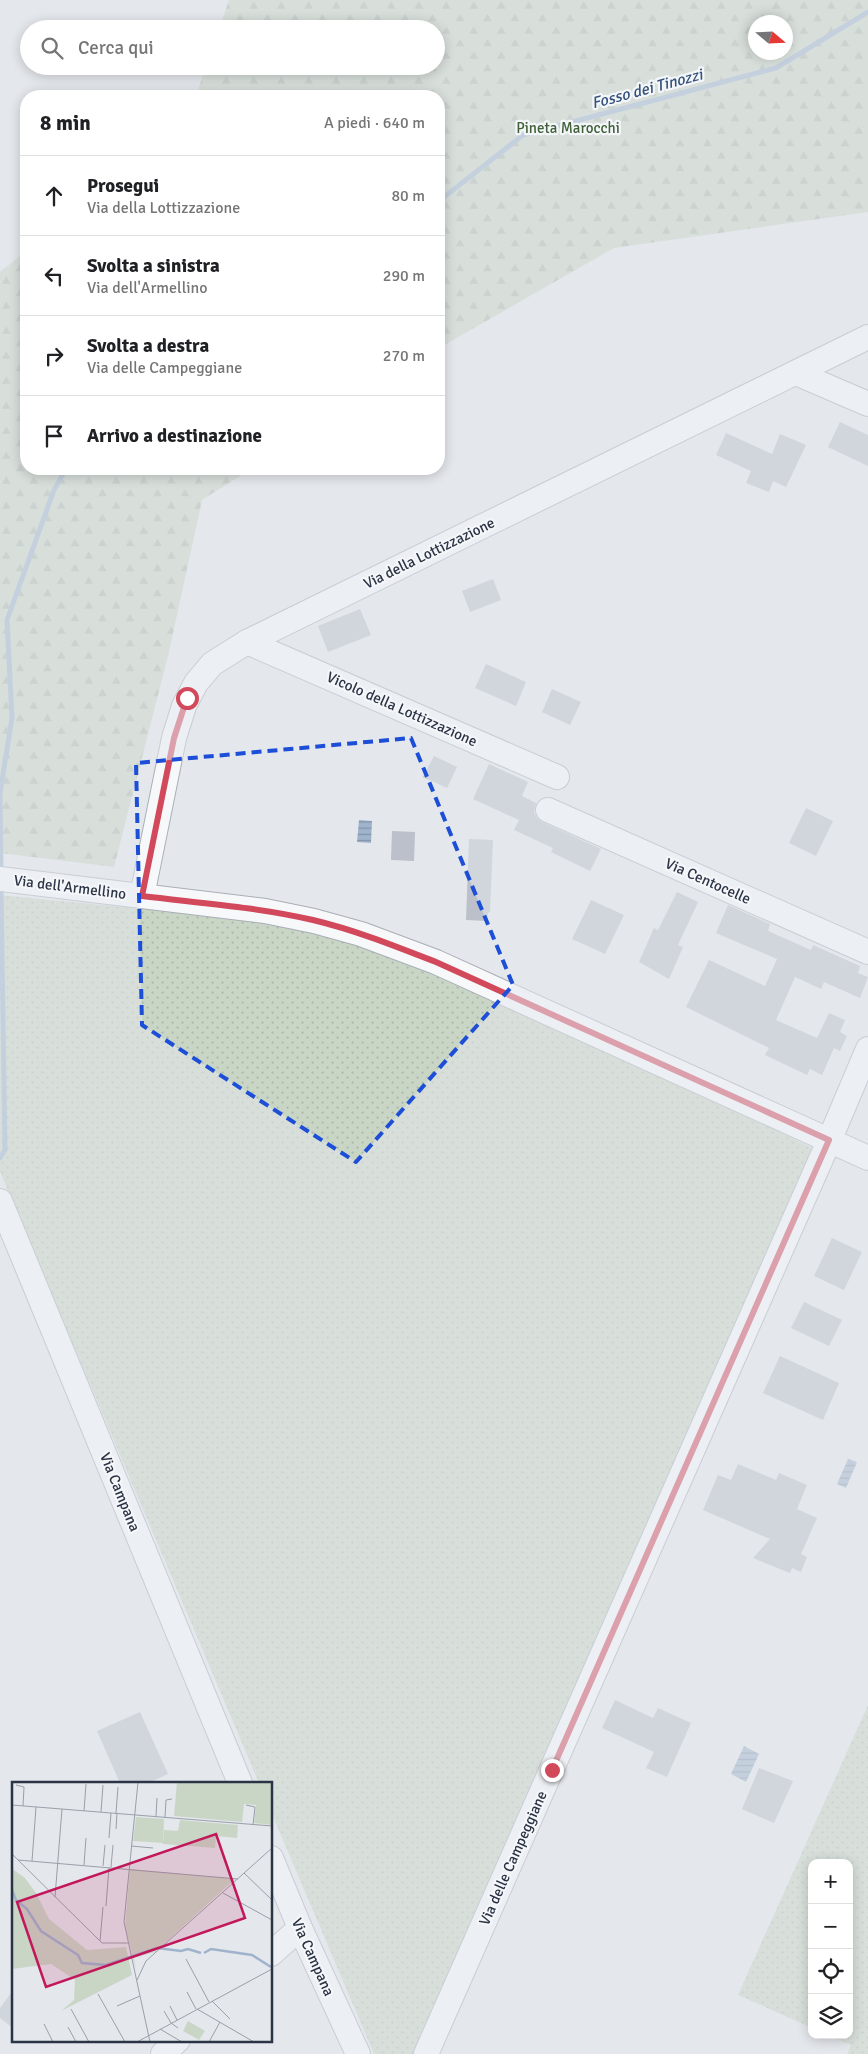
<!DOCTYPE html>
<html lang="it">
<head>
<meta charset="utf-8">
<style>
	body { margin:0; font-family:Signika,sans-serif; background:#f6f6f6; color:#202124 }
	.controls { position:absolute; right:15px; bottom:15px; display:grid; overflow:hidden; border-radius:10px; box-shadow:0 2px 12px #0003 }
	.controls button { width:45px; height:45px; display:grid; place-items:center; padding:0; border:0; border-bottom:1px solid #e0e0e0; background:#fff; color:#202124; font:25px sans-serif }
	.compass { position:absolute; left:748px; top:15px; width:45px; height:45px; border-radius:50%; background:#fff; box-shadow:0 2px 12px #0003; rotate:109deg }
	.stop { position:absolute; width:15px; height:15px; margin:-11px; border:4px solid #d1495b; border-radius:50%; background:#fff }
	.stop.end { background:#d1495b; border-color:#fff; box-shadow:0 1px 5px #0008 }
	.list { margin:0; padding:0; list-style:none }
	h2 { display:flex; justify-content:space-between; align-items:center; height:65px; margin:0; padding:0 20px; font-size:21px }
	h2 small { font-size:16px; font-weight:400; color:#757577 }
	.list li { display:grid; grid-template-columns:32px 1fr auto; gap:15px; align-items:center; box-sizing:border-box; height:80px; padding:0 20px; border-top:1px solid #e0e0e0 }
	.list b { display:block; font-size:19px; white-space:nowrap }
	.list p { margin:0; font-size:16px; white-space:nowrap; color:#757577 }
	.list em { font-size:16px; font-style:normal; color:#757577 }
	.icon { flex:none; width:28px; height:28px; fill:none; stroke:currentColor; stroke-width:2; stroke-linecap:round; stroke-linejoin:round }
	.map { position:relative; flex:none; width:868px; height:2054px; overflow:hidden }
	.search { position:absolute; background:#fff; box-shadow:0 2px 12px #0003; left:20px; top:20px; width:425px; height:55px; display:flex; align-items:center; gap:12px; box-sizing:border-box; padding:0 18px; border-radius:28px; color:#757577; font-size:19px }
	.panel { position:absolute; background:#fff; box-shadow:0 2px 12px #0003; left:20px; top:90px; width:425px; height:385px; border-radius:20px }
	.map>svg:first-child { display:block }
	.grass { fill:url(#grass-dots) }
	.forest { fill:url(#forest-firs); fill-rule:evenodd }
	.water { fill:url(#water-rules) }
	.lines { fill:none; stroke-linecap:round; stroke-linejoin:round }
	.stream { stroke:#9fb4cc; stroke-width:5 }
	.building { fill:#bbc0ca }
	.minor-casing { stroke:#a9aeb7; stroke-width:26 }
	.minor { stroke:#f7f8fa; stroke-width:24 }
	.route { stroke:#d1495b; stroke-width:6 }
	.marked { fill:none; stroke:#1d4ed8; stroke-width:4; stroke-dasharray:10 6; stroke-linejoin:round }
	.labels { text-anchor:middle; dominant-baseline:central; stroke-width:4.5; stroke-linejoin:round; paint-order:stroke }
	.park-label { font-size:15px; fill:#3f6138; stroke:#f4f6f9 }
	.street-label { font-size:15px; fill:#2b3445; stroke:#f4f6f9 }
	.water-label { font-size:16px; font-style:italic; fill:#34527a; stroke:#f4f6f9 }
	.inset-river { fill:none; stroke:#9fb4cc; stroke-width:2.5 }
	.inset-road { fill:none; stroke:#9a9fa9; stroke-width:1 }
	.view { fill:#c2185b; fill-opacity:0.15; stroke:#c2185b; stroke-width:2.5 }
	.inset-edge { fill:none; stroke:#2b3445; stroke-width:2.5 }
</style>
</head>
<body>
<div class="map">
<svg width="868" height="2054" viewBox="0 0 868 2054">
	<defs>
		<pattern id="grass-dots" width="8" height="8" patternUnits="userSpaceOnUse" patternTransform="scale(1.25)"><rect width="8" height="8" fill="#c9d6c5"/><path d="M2 2h.1M6 6h.1" fill="none" stroke="#adb8ab" stroke-width="1.8" stroke-linecap="round"/></pattern>
		<pattern id="forest-firs" width="22" height="20" patternUnits="userSpaceOnUse" patternTransform="scale(1.25)"><rect width="22" height="20" fill="#c9d6c5"/><path d="M5 1l3.5 6h-7zM16 11l3.5 6h-7z" fill="#adb8ab"/></pattern>
		<pattern id="water-rules" width="6" height="5" patternUnits="userSpaceOnUse" patternTransform="scale(1.25)"><rect width="6" height="5" fill="#9fb4cc"/><path d="M0 2.5h6" fill="none" stroke="#8293a7"/></pattern>
	</defs>
	<rect width="100%" height="100%" fill="#e4e7ec"/>
	<g class="grass">
		<polygon points="0,895 308,925 437,965 816,1150 423,2054 374,2054 271,1812 271,1783 259,1783 0,1172"/>
		<polygon points="868,1705 868,2054 847,2054 851,2045 828,2035 849,2035 849,1863 812,1863 812,2028 738,1995"/>
	</g>
	<g class="forest">
		<path d="M229 0H868V212L614 248 439 348V96H196L206 66H436V29H219ZM756 22H786V52H756Z"/>
		<polygon points="26,251 26,469 251,469 202,500 169,652 114,867 0,853 0,272"/>
	</g>
	<g class="water">
		<polygon points="359,820 372,821 371,843 357,842"/>
		<polygon points="848,1459 857,1462 846,1488 837,1484"/>
		<polygon points="744,1746 759,1754 746,1782 731,1774"/>
	</g>
	<g class="lines">
		<g class="stream">
			<polyline points="439,201 523,135 776,68 868,12"/>
			<polyline points="0,793 1,873"/>
			<polyline points="0,793 12,718 7,620 54,490 66,469"/>
			<polyline points="0,1158 5,1150 1,886"/>
		</g>
	</g>
	<g class="building">
		<polygon points="840,422 868,435 868,466 828,447"/>
		<polygon points="726,433 772,454 780,434 806,445 786,487 773,481 769,492 746,483 751,471 716,455"/>
		<polygon points="493,579 501,600 470,612 462,591"/>
		<polygon points="360,609 371,635 328,652 318,626"/>
		<polygon points="486,664 526,682 516,706 475,688"/>
		<polygon points="552,689 581,702 570,725 542,712"/>
		<polygon points="434,756 457,767 447,788 423,777"/>
		<polygon points="489,764 528,782 522,796 536,803 534,812 537,818 542,822 601,849 590,871 551,852 553,848 514,830 519,820 473,799"/>
		<polygon points="806,808 833,821 816,856 789,843"/>
		<polygon points="392,831 415,832 414,861 391,860"/>
		<polygon points="469,839 493,840 490,912 488,913 487,921 466,920"/>
		<polygon points="677,892 698,902 678,945 683,947 669,979 639,962 654,928 658,930"/>
		<polygon points="591,900 624,915 605,954 572,939"/>
		<polygon points="728,905 770,924 768,931 811,950 813,945 860,966 858,973 868,977 860,998 824,982 821,989 795,977 776,1020 817,1038 829,1013 845,1020 840,1032 847,1036 840,1051 834,1048 822,1075 810,1069 807,1075 765,1055 769,1048 686,1007 709,960 765,986 777,959 716,933"/>
		<polygon points="832,1238 862,1252 844,1290 814,1276"/>
		<polygon points="804,1302 842,1320 829,1346 791,1328"/>
		<polygon points="780,1356 839,1383 823,1420 763,1393"/>
		<polygon points="738,1464 776,1480 779,1473 807,1485 797,1509 817,1518 801,1554 807,1557 801,1572 792,1568 790,1573 753,1558 770,1539 703,1510 718,1475 731,1480"/>
		<polygon points="615,1700 653,1718 658,1708 691,1723 667,1777 646,1768 654,1752 602,1728"/>
		<polygon points="140,1712 168,1774 148,1783 120,1783 97,1731"/>
		<polygon points="759,1768 793,1781 774,1823 742,1809"/>
		<polygon points="14,1989 14,2029 0,2018 0,2008"/>
	</g>
	<g class="lines">
		<g class="minor-casing">
			<g id="minor">
				<polyline points="796,373 868,404"/>
				<polyline points="247,642 557,777"/>
				<polyline points="548,810 868,952"/>
				<polyline points="0,879 265,911 314,921 361,934 436,962 868,1158"/>
				<polyline points="142,896 174,738 184,706 196,683 212,664 247,642 868,337"/>
				<polyline points="0,1201 240,1783"/>
				<polyline points="271,1858 300,1928 358,2054"/>
				<polyline points="271,1954 300,1928"/>
				<polyline points="163,2054 178,2040"/>
				<polyline points="426,2054 829,1141 868,1049"/>
			</g>
		</g>
		<use href="#minor" class="minor"/>
	</g>
	<g class="lines">
		<path class="route" d="M187 698 174 738 142 896C199 903 257 907 313 920 355 930 395 946 436 962L829 1140 552 1770"/>
	</g>
	<path d="M0 0H868V2054H0ZM411 738 513 985 356 1162 142 1025 136 763Z" fill="#e4e7ec" fill-opacity=".55" fill-rule="evenodd"/>
	<path class="marked" d="M411 738 513 985 356 1162 142 1025 136 763Z"/>
	<g class="labels">
		<g class="park-label">
			<text x="568" y="128">Pineta Marocchi</text>
		</g>
		<g class="street-label">
			<text transform="translate(429 553) rotate(-26)">Via della Lottizzazione</text>
			<text transform="translate(402 709) rotate(24)">Vicolo della Lottizzazione</text>
			<text transform="translate(708 881) rotate(24)">Via Centocelle</text>
			<text transform="translate(70 887) rotate(7)">Via dell'Armellino</text>
			<text transform="translate(120 1492) rotate(68)">Via Campana</text>
			<text transform="translate(513 1858) rotate(-66)">Via delle Campeggiane</text>
			<text transform="translate(313 1957) rotate(66)">Via Campana</text>
		</g>
		<g class="water-label">
			<text transform="translate(647 89) rotate(-15)">Fosso dei Tinozzi</text>
		</g>
	</g>
	<g transform="translate(12 1782)">
		<rect width="260" height="260" fill="#e4e7ec"/>
		<path d="M165 0H260V43L242 41 244 23 232 22 230 40 162 34ZM168 38 226 43 225 56 204 54 203 66 151 62 152 48 166 49ZM118 87 223 97 143 170 122 176 124 188 113 144ZM176 239 193 249 187 258 171 249Z" fill="#c9d6c5"/>
		<path d="M124 35 152 37 151 61 121 59ZM0 87 12 95 24 111 37 137 75 168 114 165 120 193 49 229 62 218 63 198 39 182 0 187Z" fill="#c9d6c5"/>
		<path class="inset-river" d="M0 108 4 118 15 127 29 149 66 173 70 181 94 183 145 166 169 169 176 167 189 171M192 171 199 167 240 173 259 185"/>
		<path class="inset-road" d="M126 0 112 140 138 260M4 3 12 5 11 24M0 23 260 44M234 23 243 25 241 43M72 29 74 2M89 30 91 3M104 31 106 5M144 34 145 16M153 35 154 18 160 17M104 47 105 31M97 56 99 31M119 64 141 66M0 72 90 161H116M6 78 226 97M20 79 24 25M72 83 74 56M91 84 93 63M99 85 101 63M232 91 260 118M211 111 260 138M43 115 50 27M94 124 97 85M88 159 91 125M174 177 197 220M125 198 134 179 260 66M175 210 184 227M86 212 113 260M200 219 218 237M105 224 128 214M158 224 165 238M59 227 77 260M185 227 242 260M152 229 159 241 166 246M32 242 41 260M56 245 64 260M148 247 170 260M125 260 260 187M197 260 208 240"/>
		<path class="view" d="M204 52 233 136 34 205 5 120Z"/>
		<rect width="260" height="260" class="inset-edge"/>
	</g>
</svg>
<div class="controls">
<button>+</button>
<button>−</button>
<button><svg class="icon" aria-label="locate" viewBox="0 0 24 24"><circle cx="12" cy="12" r="6"/><path d="M12 2v4M12 18v4M2 12h4M18 12h4"/></svg></button>
<button><svg class="icon" aria-label="layers" viewBox="0 0 24 24"><path d="M12 4l9 5-9 5-9-5zM3 14l9 5 9-5"/></svg></button>
</div>
<svg class="compass" viewBox="-18 -18 36 36"><path d="M0-13l5 13h-10z" fill="#e53935"/><path d="M0 13l5-13h-10z" fill="#757577"/></svg>
<div class="stop" style="left:187px;top:698px"></div>
<div class="stop end" style="left:552px;top:1770px"></div>
<div class="search"><svg class="icon" aria-label="search" viewBox="0 0 24 24"><circle cx="10" cy="10" r="6"/><path d="M15 15l6 6"/></svg>Cerca qui</div>
<section class="panel">
<h2>8 min<small>A piedi · 640 m</small></h2>
<ul class="list">
<li><svg class="icon" aria-label="ahead" viewBox="0 0 24 24"><path d="M12 20V5M6 11l6-6 6 6"/></svg><div><b>Prosegui</b><p>Via della Lottizzazione</p></div><em>80 m</em></li>
<li><svg class="icon" aria-label="left" viewBox="0 0 24 24"><path d="M17 20v-9H6M10 6l-5 5 5 5"/></svg><div><b>Svolta a sinistra</b><p>Via dell'Armellino</p></div><em>290 m</em></li>
<li><svg class="icon" aria-label="right" viewBox="0 0 24 24"><path d="M7 20v-9h11M14 6l5 5-5 5"/></svg><div><b>Svolta a destra</b><p>Via delle Campeggiane</p></div><em>270 m</em></li>
<li><svg class="icon" aria-label="arrive" viewBox="0 0 24 24"><path d="M6 21V4h12l-3 4 3 4H6"/></svg><div><b>Arrivo a destinazione</b></div></li>
</ul>
</section>
</div>
</body>
</html>
